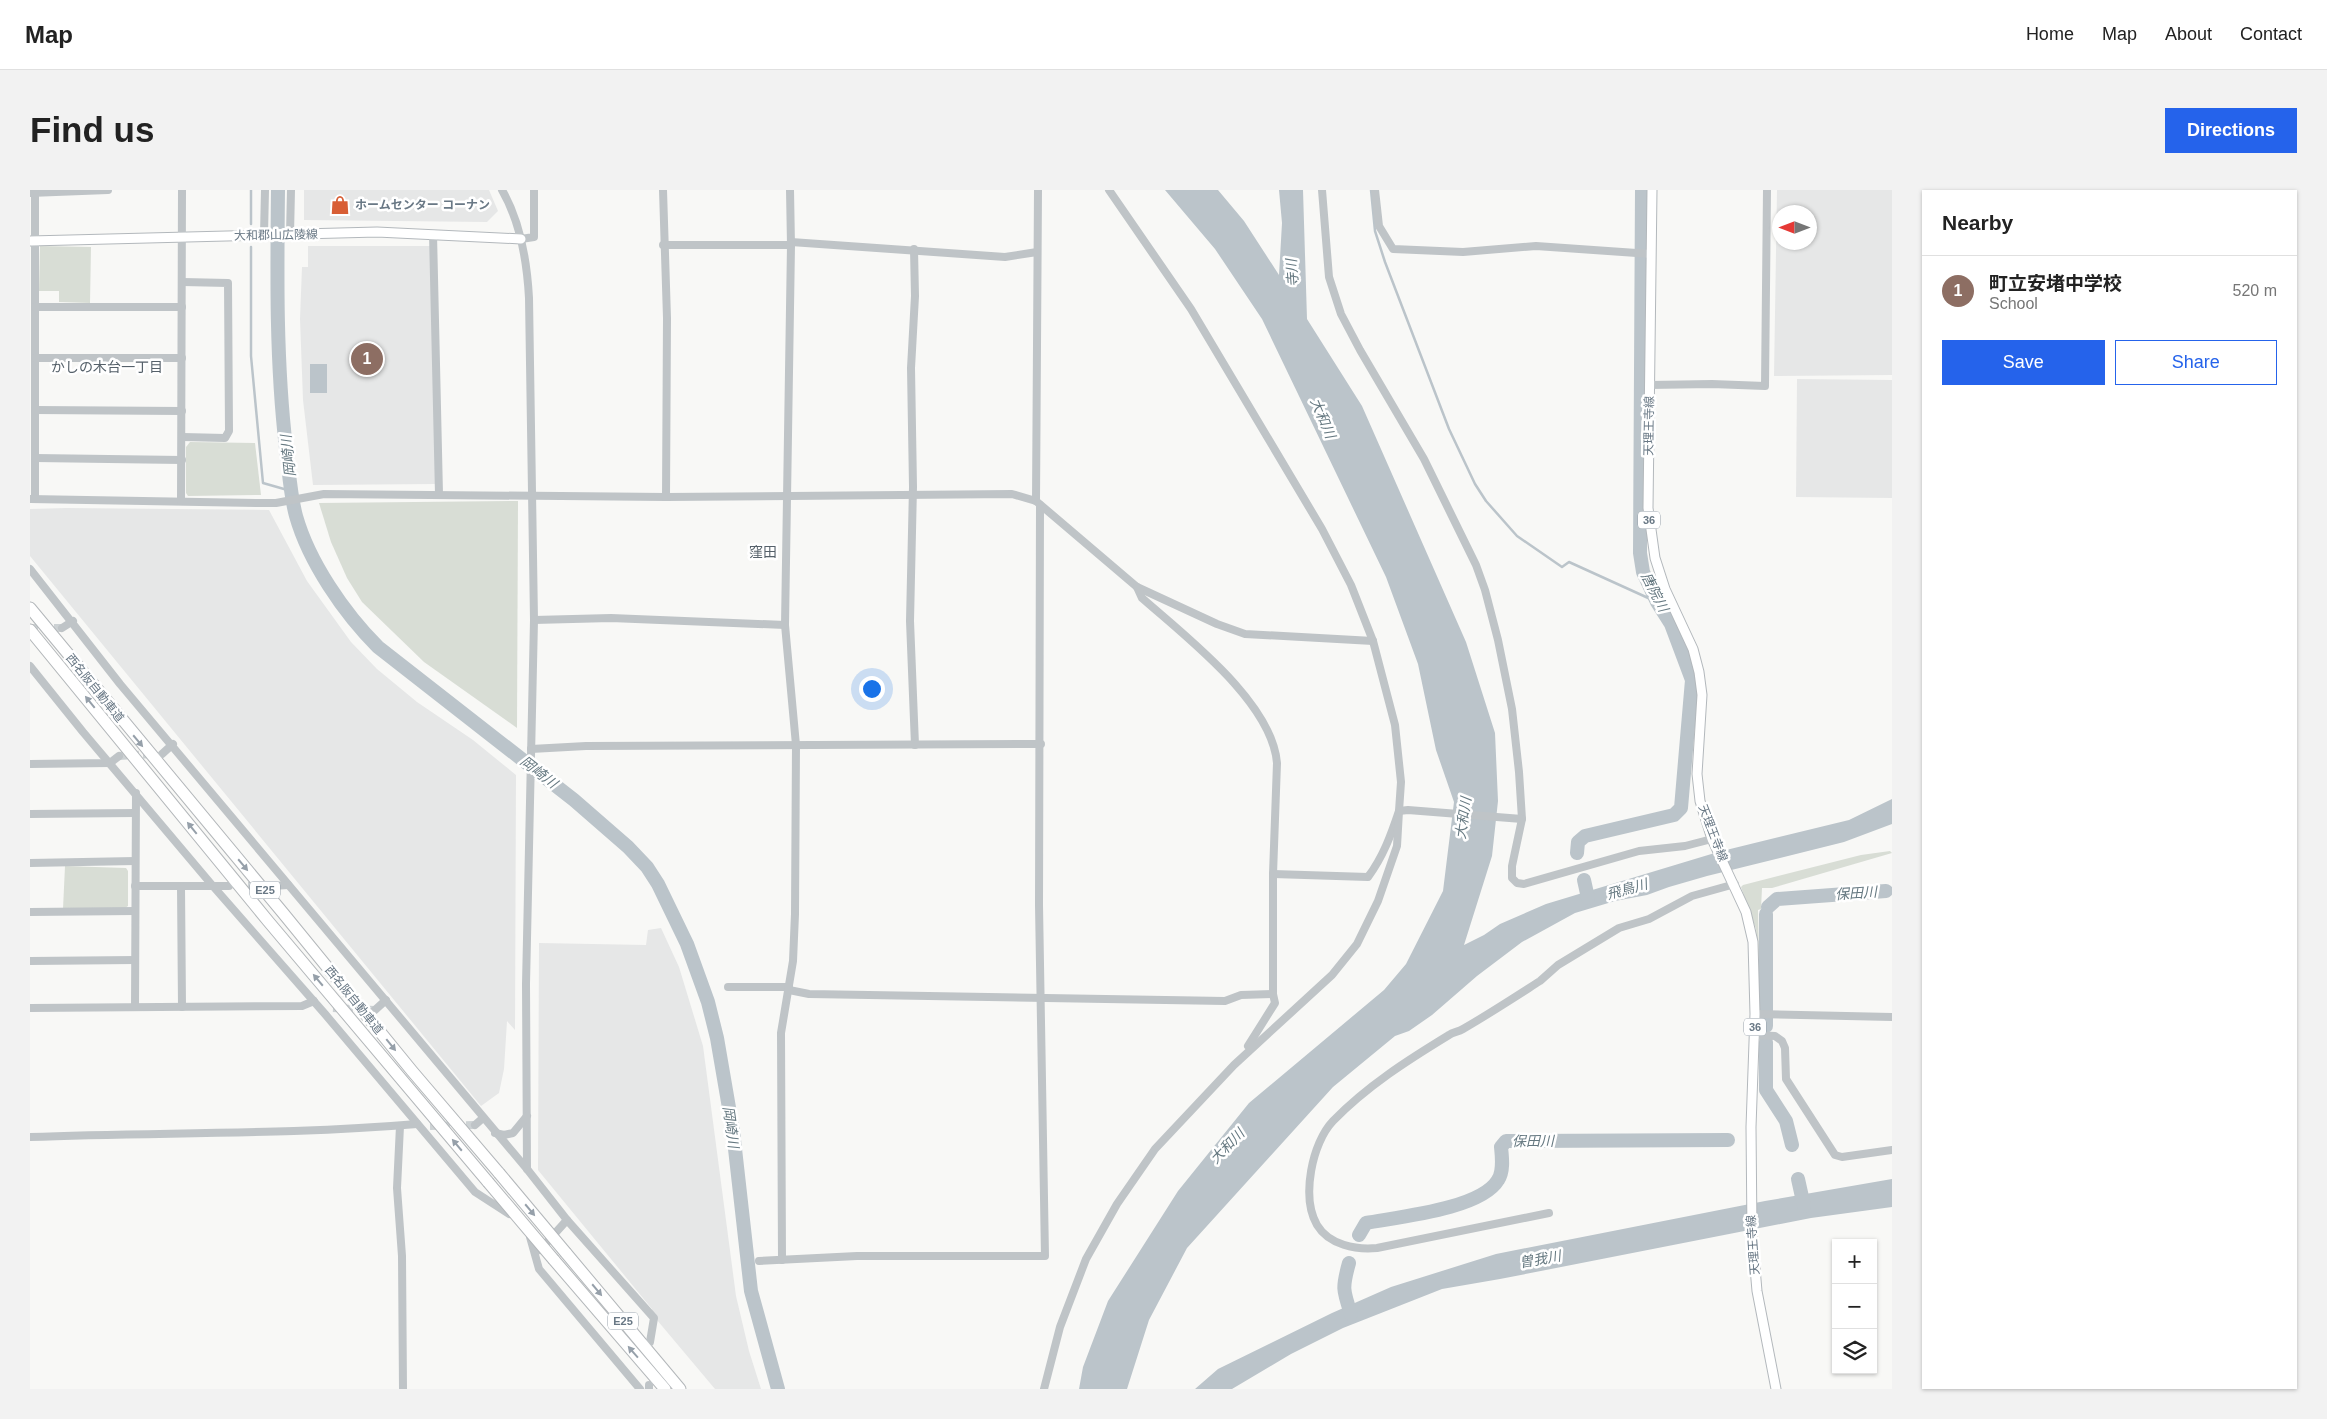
<!DOCTYPE html>
<html lang="en">
<head>
<meta charset="utf-8">
<style>
	body { margin:0; font-family:Arial,"Noto Sans JP",sans-serif; background:#f2f2f2; color:#222 }
	.controls { position:absolute; right:15px; bottom:15px; display:grid; overflow:hidden; border-radius:0px; box-shadow:0 1px 4px #0004 }
	.controls button { width:45px; height:45px; display:grid; place-items:center; padding:0; border:0; border-bottom:1px solid #e0e0e0; background:#fff; color:#222; font:25px sans-serif }
	.compass { position:absolute; left:1742px; top:15px; width:45px; height:45px; border-radius:50%; background:#fff; box-shadow:0 1px 4px #0004; rotate:270deg }
	.you { position:absolute; left:841px; top:498px; width:18px; height:18px; margin:-12px; border:4px solid #fff; border-radius:50%; background:#1a73e8; box-shadow:0 0 0 8px #1a73e833 }
	.badge { display:grid; place-items:center; width:32px; height:32px; border-radius:50%; background:#2563eb; color:#fff; font-size:16px; font-weight:700 }
	.pin { position:absolute; translate:-50% -50%; border:2px solid #fff; box-shadow:0 1px 5px #0006 }
	.list { margin:0; padding:0; list-style:none }
	h2 { display:flex; justify-content:space-between; align-items:center; height:65px; margin:0; padding:0 20px; font-size:21px }
	h2 small { font-size:16px; font-weight:400; color:#767676 }
	.list li { display:grid; grid-template-columns:32px 1fr auto; gap:15px; align-items:center; box-sizing:border-box; height:70px; padding:0 20px; border-top:1px solid #e0e0e0 }
	.list b { display:block; font-size:19px; white-space:nowrap }
	.list p { margin:0; font-size:16px; white-space:nowrap; color:#767676 }
	.list em { font-size:16px; font-style:normal; color:#767676 }
	.actions { display:flex; gap:10px; padding:15px 20px }
	.actions a { flex:1; padding:11px 0; border:1px solid #2563eb; border-radius:0px; text-align:center; font-size:18px; color:#2563eb }
	.actions .main { background:#2563eb; color:#fff }
	.icon { flex:none; width:28px; height:28px; fill:none; stroke:currentColor; stroke-width:2; stroke-linecap:round; stroke-linejoin:round }
	.map { position:relative; flex:none; width:1862px; height:1199px; overflow:hidden; border-radius:0px }
	header { display:flex; align-items:center; gap:30px; box-sizing:border-box; height:70px; padding:0 25px; background:#fff; border-bottom:1px solid #e0e0e0 }
	header strong { font-size:24px }
	nav { display:flex; gap:28px; margin-inline-start:auto; font-size:18px }
	.intro { display:flex; align-items:center; justify-content:space-between; box-sizing:border-box; height:120px; padding:0 30px }
	h1 { margin:0; font-size:35px }
	.button { padding:12px 22px; border-radius:0px; background:#2563eb; color:#fff; font-size:18px; font-weight:700 }
	main { display:flex; gap:30px; padding:0 30px }
	aside { flex:1; background:#fff; border-radius:0px; box-shadow:0 1px 4px #0004 }
	.map>svg:first-child { display:block }
	.built { fill:#e6e7e7; fill-rule:evenodd }
	.green { fill:#d8ddd5 }
	.water { fill:#bbc4ca }
	.lines { fill:none; stroke-linecap:round; stroke-linejoin:round }
	.stream { stroke:#bbc4ca; stroke-width:2.5 }
	.river { stroke:#bbc4ca; stroke-width:14 }
	.minor-tunnel { stroke:#cdd2d4; stroke-width:8; stroke-dasharray:8 4; stroke-linecap:butt }
	.major-casing { stroke:#b3b8bc; stroke-width:11 }
	.highway-casing { stroke:#b3b7ba; stroke-width:13 }
	.minor { stroke:#bfc4c7; stroke-width:8 }
	.major { stroke:#fff; stroke-width:9 }
	.highway { stroke:#fff; stroke-width:11 }
	.highway-bridge-casing { stroke:#b3b7ba; stroke-width:13; stroke-linecap:butt }
	.highway-bridge { stroke:#fff; stroke-width:11 }
	.oneway { fill:#96a0aa }
	.labels { text-anchor:middle; dominant-baseline:central; stroke-width:5; stroke-linejoin:round; paint-order:stroke }
	.shield { fill:#fff; stroke:#96a0aa; stroke-width:1 }
	.shield-label { font-size:11px; font-weight:bold; fill:#697885 }
	.poi-label { font-size:12px; font-weight:bold; fill:#697885; stroke:#fff; text-anchor:start }
	.street-label { font-size:12px; fill:#697885; stroke:#fff }
	.water-label { font-size:14px; font-style:italic; fill:#657880; stroke:#fff }
	.neighbourhood-label { font-size:14px; fill:#56616a; stroke:#fff }
</style>
</head>
<body>
<header>
<strong>Map</strong>
<nav><a>Home</a><a>Map</a><a>About</a><a>Contact</a></nav>
</header>
<div class="intro"><h1>Find us</h1><a class="button">Directions</a></div>
<main>
<div class="map">
<svg width="1862" height="1199" viewBox="0 0 1862 1199">
	<rect width="100%" height="100%" fill="#f8f8f6"/>
	<g class="built">
		<polygon points="274,0 459,0 468,21 457,32 274,30"/>
		<path d="M1747 0H1862V185L1744 186ZM1750 22H1780V52H1750Z"/>
		<polygon points="278,56 400,56 406,294 283,295 273,210 270,129 272,77 278,77"/>
		<polygon points="1767,189 1862,190 1862,308 1766,307"/>
		<polygon points="36,318 239,320 277,391 321,452 347,479 387,512 443,550 486,585 485,840 477,831 474,879 469,903 451,916 0,366 0,319"/>
		<polygon points="631,738 649,777 673,856 706,1106 719,1161 731,1199 685,1199 627,1130 624,1132 622,1119 508,980 509,753 616,755 618,740"/>
	</g>
	<g class="green">
		<polygon points="10,56 61,57 60,113 29,112 29,101 9,101"/>
		<polygon points="160,252 225,253 231,305 158,306 156,303 156,257"/>
		<polygon points="488,311 488,314 487,538 394,472 332,412 317,388 301,352 289,313"/>
		<polygon points="1860,661 1862,663 1742,698 1732,698 1731,719 1728,720 1729,772 1726,739 1711,697 1713,695 1831,665"/>
		<polygon points="35,676 96,678 98,681 98,716 95,718 33,719"/>
	</g>
	<g class="water">
		<polygon points="1135,0 1188,0 1214,31 1249,85 1252,33 1249,0 1273,0 1277,129 1332,216 1436,452 1465,543 1468,611 1462,666 1434,755 1454,745 1470,734 1516,714 1688,662 1819,630 1862,609 1862,634 1814,652 1677,686 1639,697 1617,705 1585,711 1545,723 1492,752 1447,786 1402,825 1379,841 1365,846 1303,897 1157,1058 1119,1130 1097,1199 1049,1199 1053,1177 1078,1111 1148,1001 1219,913 1354,800 1376,774 1413,701 1424,612 1406,560 1388,474 1356,387 1232,129 1185,59"/>
		<rect x="280" y="174" width="17" height="29"/>
		<polygon points="1862,989 1862,1017 1781,1028 1470,1089 1412,1099 1313,1138 1261,1164 1202,1199 1165,1199 1188,1179 1302,1123 1361,1097 1466,1064 1735,1011"/>
	</g>
	<g class="lines">
		<g class="stream">
			<polyline points="221,0 221,34"/>
			<polyline points="1341,0 1345,41 1355,72 1419,239 1445,294 1456,311 1487,346 1532,377 1539,372 1627,412"/>
			<polyline points="221,57 221,166 233,293 261,301"/>
		</g>
		<g class="river">
			<path d="M248 0C247 87 246 172 256 258 259 280 260 304 266 326 279 372 314 423 348 457L544 610 598 657 617 677 628 694 657 754 678 812 687 848 703 941 721 1101 748 1199"/>
			<polyline points="1547,663 1548,652 1555,646 1644,625 1651,618 1662,490 1641,434 1627,412 1613,382 1610,363 1612,0"/>
			<polyline points="1554,690 1558,708"/>
			<polyline points="1738,717 1747,709 1856,701"/>
			<polyline points="1736,724 1736,836"/>
			<polyline points="1736,852 1736,900 1756,931 1762,955"/>
			<polyline points="1768,989 1774,1016"/>
			<path d="M1329 1045 1336 1033C1368 1027 1451 1019 1468 990 1474 981 1472 967 1471 957L1476 951 1698 950"/>
			<path d="M1319 1073C1312 1098 1313 1100 1321 1124"/>
		</g>
		<g class="minor-tunnel">
			<polyline points="0,438 32,438"/>
			<polyline points="89,566 124,564"/>
			<polyline points="206,696 232,696"/>
			<polyline points="303,818 345,820"/>
			<polyline points="400,936 445,935"/>
		</g>
		<g class="major-casing">
			<g id="major">
				<polyline points="1622,0 1618,318 1625,368 1635,399 1663,459 1669,482 1672,505 1667,584 1670,611 1682,649 1716,722 1723,752 1725,824 1721,937 1722,1043 1727,1101 1746,1199"/>
				<polyline points="0,51 347,42 491,49"/>
			</g>
		</g>
		<g class="highway-casing">
			<g id="highway">
				<polyline points="0,418 253,723 382,881 469,983"/>
				<polyline points="0,440 238,731 458,992"/>
				<polyline points="536,1063 650,1199"/>
				<polyline points="524,1070 635,1199"/>
			</g>
		</g>
		<g class="minor">
			<path d="M472 0C491 33 497 71 499 108L504 430 496 794 497 979"/>
			<polyline points="633,0 637,128 636,307"/>
			<polyline points="1292,0 1299,87 1311,124 1330,160 1394,269 1446,375 1455,400 1468,450 1482,519 1489,582 1492,629 1482,676 1482,688 1487,693 1494,694 1609,661 1655,656 1682,649"/>
			<polyline points="1345,0 1349,36 1363,59 1433,62 1506,56 1621,64"/>
			<polyline points="0,3 78,0"/>
			<polyline points="5,3 5,309"/>
			<polyline points="403,44 409,304"/>
			<polyline points="234,45 235,0"/>
			<polyline points="260,45 261,0"/>
			<polyline points="491,49 504,47 504,0"/>
			<polyline points="761,52 975,67 1007,62"/>
			<polyline points="633,55 761,55"/>
			<polyline points="884,59 885,106 881,178 883,297 880,431 885,555"/>
			<polyline points="5,117 152,117"/>
			<polyline points="5,168 152,168"/>
			<polyline points="1619,195 1682,194 1735,196 1737,0"/>
			<polyline points="5,220 152,221"/>
			<polyline points="153,247 195,248 199,241 198,93 153,92"/>
			<polyline points="5,268 152,270"/>
			<polyline points="0,309 227,313 246,313 294,304 636,307 982,304 1006,311 1107,397 1187,434 1215,444 1343,451"/>
			<polyline points="151,311 152,0"/>
			<polyline points="1006,311 1008,0"/>
			<polyline points="0,379 90,494 497,979 537,1030 624,1128 620,1152"/>
			<path d="M1107 397 1112 408C1156 447 1242 512 1247 573L1243 684V804L1245 813 1218 856"/>
			<polyline points="504,430 581,428 755,435"/>
			<polyline points="32,438 43,431"/>
			<polyline points="0,476 53,542 182,695 295,824 445,1002 479,1024"/>
			<polyline points="501,559 556,556 1011,554"/>
			<polyline points="132,564 143,554"/>
			<polyline points="0,574 80,573 89,566"/>
			<polyline points="0,624 105,623"/>
			<polyline points="0,673 105,671"/>
			<path d="M1243 684 1338 687C1353 667 1361 645 1369 621L1378 620 1492 629"/>
			<polyline points="105,696 199,696"/>
			<polyline points="242,696 258,695"/>
			<polyline points="151,697 152,817"/>
			<polyline points="0,722 105,721"/>
			<polyline points="0,771 105,770"/>
			<polyline points="698,797 759,797"/>
			<polyline points="759,800 779,804 1195,811 1211,805 1243,804"/>
			<polyline points="105,817 106,603"/>
			<polyline points="0,818 272,816 284,811"/>
			<polyline points="345,820 356,810"/>
			<polyline points="1725,824 1862,827"/>
			<polyline points="1725,845 1745,846 1752,851 1755,858 1756,889 1805,965 1812,967 1862,960"/>
			<polyline points="445,935 453,928"/>
			<polyline points="370,936 367,998 372,1066 373,1199"/>
			<polyline points="465,943 474,945 483,943 497,926"/>
			<path d="M0 947C129 942 258 945 387 934"/>
			<path d="M1519 1023 1347 1058C1326 1060 1299 1055 1287 1035 1271 1007 1282 953 1303 931 1337 896 1378 870 1419 845 1423 842 1428 842 1433 839 1459 824 1485 807 1510 791L1528 775 1589 738 1619 729 1662 706 1705 694"/>
			<polyline points="500,1047 509,1079 610,1199"/>
			<polyline points="510,1060 537,1030"/>
			<polyline points="752,1070 751,843 763,771 765,724 766,555 755,435 761,55 760,0"/>
			<polyline points="729,1071 827,1066 1015,1066 1009,715 1010,315"/>
			<polyline points="619,1199 619,1195"/>
			<polyline points="1014,1199 1030,1137 1056,1069 1087,1014 1125,959 1204,875 1302,785 1327,754 1348,711 1367,656 1369,621 1371,592 1365,535 1343,451 1321,395 1292,339 1161,119 1079,0"/>
		</g>
		<use href="#major" class="major"/>
		<use href="#highway" class="highway"/>
		<g class="highway-bridge-casing">
			<g id="highway-bridge">
				<polyline points="469,983 536,1063"/>
				<polyline points="458,992 524,1070"/>
			</g>
		</g>
		<use href="#highway-bridge" class="highway-bridge"/>
	</g>
	<defs><path id="oneway-solid" d="M-6-.8H1V-3.2L6.5 0L1 3.2V.8H-6Z" transform="scale(1.25)"/></defs>
	<g class="oneway">
		<use href="#oneway-solid" transform="translate(60 512) rotate(-129)"/>
		<use href="#oneway-solid" transform="translate(108 551) rotate(50)"/>
		<use href="#oneway-solid" transform="translate(162 638) rotate(-129)"/>
		<use href="#oneway-solid" transform="translate(213 675) rotate(50)"/>
		<use href="#oneway-solid" transform="translate(288 790) rotate(-130)"/>
		<use href="#oneway-solid" transform="translate(361 855) rotate(51)"/>
		<use href="#oneway-solid" transform="translate(427 955) rotate(-130)"/>
		<use href="#oneway-solid" transform="translate(500 1020) rotate(50)"/>
		<use href="#oneway-solid" transform="translate(567 1100) rotate(50)"/>
		<use href="#oneway-solid" transform="translate(603 1162) rotate(-131)"/>
	</g>
	<defs>
		<g id="shop-bare" transform="scale(1.5)"><path d="M-5-2.5h2.3a2.7 3.5 0 0 1 5.4 0H5L5.5 6h-11ZM-1.5-2.5h3a1.5 2.3 0 0 0-3 0Z" fill="#d85e35" stroke="#fff" stroke-width="2.5" paint-order="stroke"/></g>
	</defs>
	<g fill-rule="evenodd">
		<use href="#shop-bare" x="310" y="15"/>
	</g>
	<g class="labels">
		<g class="shield">
			<rect x="1608" y="321.5" width="22" height="17" rx="4"/>
			<rect x="220" y="691.5" width="30" height="17" rx="4"/>
			<rect x="1714" y="828.5" width="22" height="17" rx="4"/>
			<rect x="578" y="1122.5" width="30" height="17" rx="4"/>
		</g>
		<g class="shield-label">
			<text x="1619" y="330">36</text>
			<text x="235" y="700">E25</text>
			<text x="1725" y="837">36</text>
			<text x="593" y="1131">E25</text>
		</g>
		<g class="poi-label">
			<text x="325" y="15">ホームセンター コーナン</text>
		</g>
		<g class="street-label">
			<text transform="translate(246 45) rotate(-1)">大和郡山広陵線</text>
			<text transform="translate(1619 236) rotate(-89)">天理王寺線</text>
			<text transform="translate(65 498) rotate(51)">西名阪自動車道</text>
			<text transform="translate(1683 643) rotate(69)">天理王寺線</text>
			<text transform="translate(324 810) rotate(51)">西名阪自動車道</text>
			<text transform="translate(1723 1055) rotate(-94)">天理王寺線</text>
		</g>
		<g class="water-label">
			<text transform="translate(1262 83) rotate(-94)">寺川</text>
			<text transform="translate(1293 228) rotate(67)">大和川</text>
			<text transform="translate(258 266) rotate(-96)">岡崎川</text>
			<text transform="translate(1625 402) rotate(63)">唐院川</text>
			<text transform="translate(509 582) rotate(38)">岡崎川</text>
			<text transform="translate(1433 628) rotate(-82)">大和川</text>
			<text transform="translate(1597 699) rotate(-16)">飛鳥川</text>
			<text transform="translate(1826 703) rotate(-4)">保田川</text>
			<text transform="translate(701 937) rotate(82)">岡崎川</text>
			<text transform="translate(1503 951) rotate(-1)">保田川</text>
			<text transform="translate(1197 956) rotate(-46)">大和川</text>
			<text transform="translate(1510 1069) rotate(-10)">曽我川</text>
		</g>
		<g class="neighbourhood-label">
			<text x="77" y="177">かしの木台一丁目</text>
			<text x="733" y="362">窪田</text>
		</g>
	</g>
</svg>
<div class="controls">
<button>+</button>
<button>−</button>
<button><svg class="icon" aria-label="layers" viewBox="0 0 24 24"><path d="M12 4l9 5-9 5-9-5zM3 14l9 5 9-5"/></svg></button>
</div>
<svg class="compass" viewBox="-18 -18 36 36"><path d="M0-13l5 13h-10z" fill="#e53935"/><path d="M0 13l5-13h-10z" fill="#767676"/></svg>
<div class="you"></div>
<div class="pin badge" style="left:337px;top:169px;background:#8d6e63">1</div>
</div>
<aside>
<h2>Nearby<small></small></h2>
<ul class="list">
<li><span class="badge" style="background:#8d6e63">1</span><div><b>町立安堵中学校</b><p>School</p></div><em>520 m</em></li>
</ul>
<div class="actions"><a class="main">Save</a><a>Share</a></div>
</aside>
</main>
</body>
</html>
